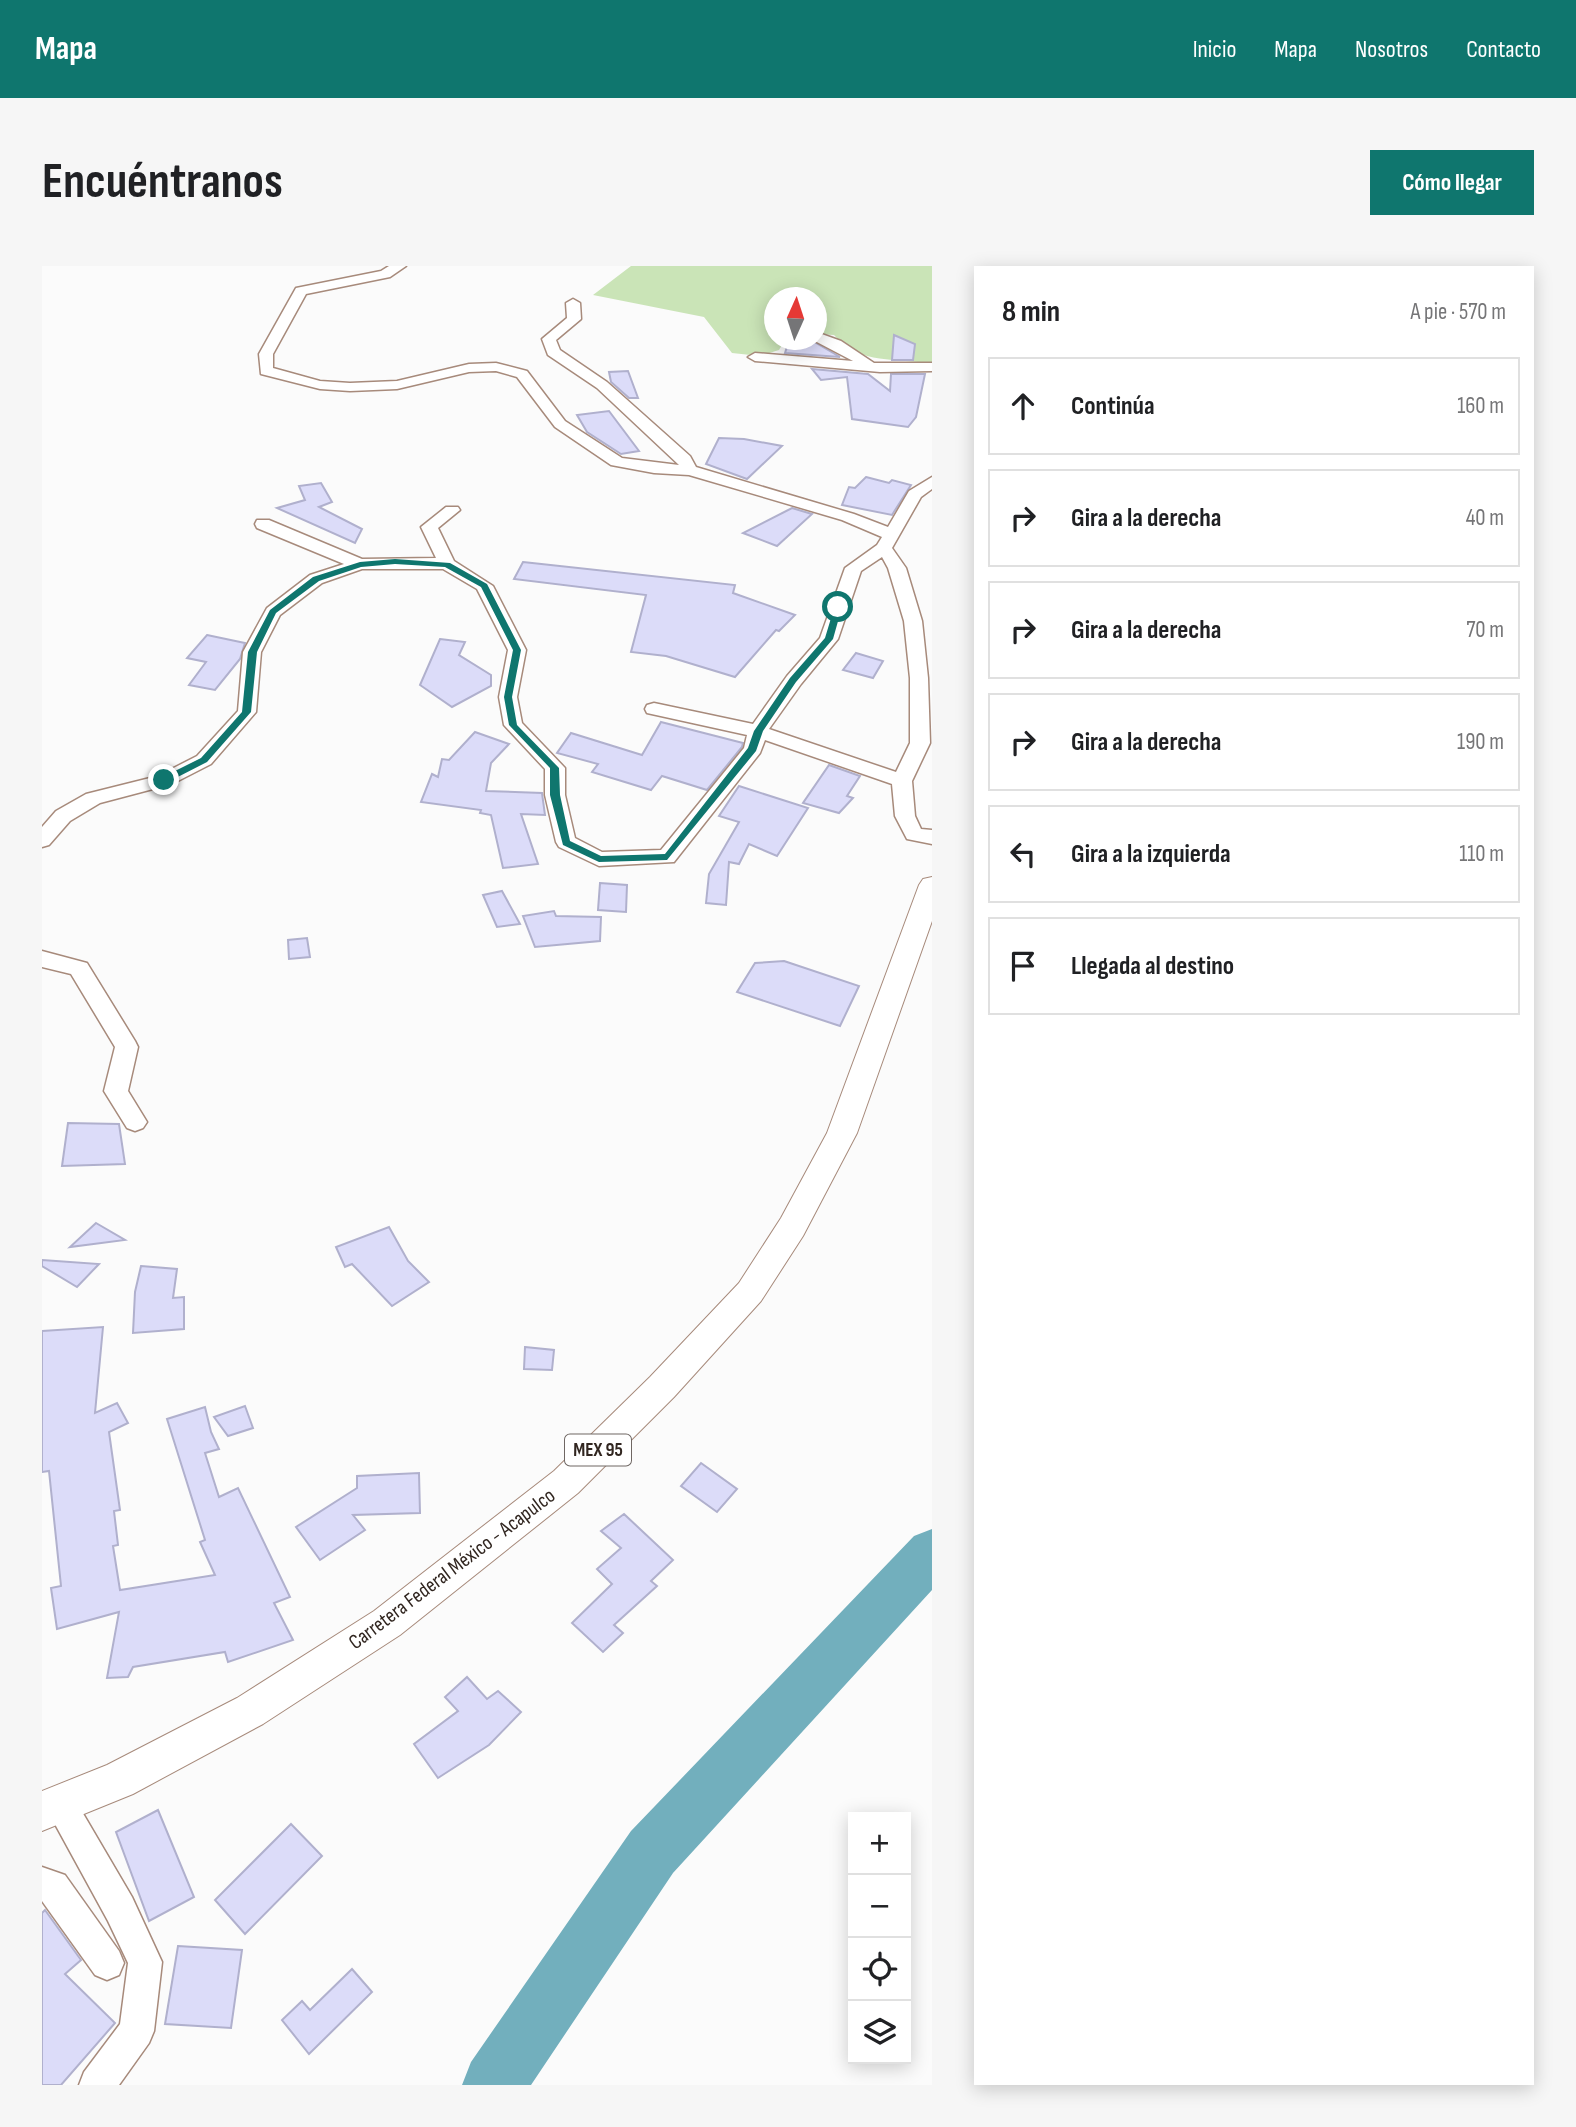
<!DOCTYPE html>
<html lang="es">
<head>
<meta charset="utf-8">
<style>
	body { margin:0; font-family:"Sofia Sans Condensed",sans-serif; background:#f6f6f6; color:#202124 }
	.controls { position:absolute; right:21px; bottom:21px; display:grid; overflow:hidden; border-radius:0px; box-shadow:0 4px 18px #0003 }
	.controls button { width:63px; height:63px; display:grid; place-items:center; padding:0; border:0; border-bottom:2px solid #e0e0e0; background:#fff; color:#202124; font:35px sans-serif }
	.compass { position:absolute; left:722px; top:21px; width:63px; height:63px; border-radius:50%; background:#fff; box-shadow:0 4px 18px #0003; rotate:3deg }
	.stop { position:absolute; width:21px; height:21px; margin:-16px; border:5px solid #0f766e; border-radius:50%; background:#fff }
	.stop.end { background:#0f766e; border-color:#fff; box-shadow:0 2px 7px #0008 }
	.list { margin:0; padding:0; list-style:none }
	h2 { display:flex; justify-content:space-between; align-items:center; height:91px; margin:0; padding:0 28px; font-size:30px }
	h2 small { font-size:23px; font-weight:400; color:#757577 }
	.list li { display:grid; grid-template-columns:46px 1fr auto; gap:21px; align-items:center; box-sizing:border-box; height:98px; margin:0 14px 14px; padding:0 14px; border:2px solid #e0e0e0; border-radius:0px }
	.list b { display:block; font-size:26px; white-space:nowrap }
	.list em { font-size:23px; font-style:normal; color:#757577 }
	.icon { flex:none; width:38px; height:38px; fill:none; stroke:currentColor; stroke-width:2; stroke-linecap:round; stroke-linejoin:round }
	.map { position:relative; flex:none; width:890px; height:1819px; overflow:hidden; border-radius:0px }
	header { display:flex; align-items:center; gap:42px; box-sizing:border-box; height:98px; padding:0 35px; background:#0f766e; color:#fff }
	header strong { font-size:33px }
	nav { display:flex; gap:38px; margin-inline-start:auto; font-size:24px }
	.intro { display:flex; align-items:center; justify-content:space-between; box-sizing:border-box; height:168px; padding:0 42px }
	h1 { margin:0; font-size:49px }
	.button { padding:18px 32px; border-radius:0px; background:#0f766e; color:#fff; font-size:24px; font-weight:700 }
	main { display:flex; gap:42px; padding:0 42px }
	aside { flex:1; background:#fff; border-radius:0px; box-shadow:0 4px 18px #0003 }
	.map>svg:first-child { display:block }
	.green { fill:#cae4b7 }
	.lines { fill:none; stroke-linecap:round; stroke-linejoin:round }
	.river { fill:#72afbd; fill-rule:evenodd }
	.building { fill:#dcdcf9; stroke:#b0b0cd; stroke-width:2 }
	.minor-casing { stroke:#a78a7b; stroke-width:3 }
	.major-casing { stroke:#a78a7b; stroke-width:2 }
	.minor { fill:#fff; fill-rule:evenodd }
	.major { fill:#fff; fill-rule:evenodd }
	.route { fill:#0f766e }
	.labels { text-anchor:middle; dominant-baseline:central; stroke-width:5; stroke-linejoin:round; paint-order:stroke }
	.shield { fill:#fff; stroke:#6f6763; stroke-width:2 }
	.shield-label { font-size:19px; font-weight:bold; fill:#312620 }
	.street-label { font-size:21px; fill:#312620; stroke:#fff }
</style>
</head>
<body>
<header>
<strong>Mapa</strong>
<nav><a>Inicio</a><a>Mapa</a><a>Nosotros</a><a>Contacto</a></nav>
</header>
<div class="intro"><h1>Encuéntranos</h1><a class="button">Cómo llegar</a></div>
<main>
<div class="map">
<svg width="890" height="1819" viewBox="0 0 890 1819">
	<rect width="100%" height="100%" fill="#fbfbfb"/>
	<path class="green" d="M589 0H890V98C854 91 819 100 792 69L775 68 774 32H732V74H743L737 84 718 90 690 87 662 51 551 29Z"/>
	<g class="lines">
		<polygon class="river" points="890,1263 890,1324 631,1607 489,1819 420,1819 429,1796 589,1565 872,1270"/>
	</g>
	<g class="building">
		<polygon points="852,69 873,78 871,94 850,94"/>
		<polygon points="747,74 769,74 798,91 743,87"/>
		<polygon points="770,103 826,108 848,125 849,108 883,108 874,151 866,161 810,153 805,111 779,114"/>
		<polygon points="586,105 596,132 587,132 569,116 567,106"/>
		<polygon points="567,145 597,185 579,188 545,166 535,149"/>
		<polygon points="677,172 702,173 740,180 705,213 664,198"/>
		<polygon points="824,211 847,217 850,214 869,219 850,249 800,239 807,221 813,222"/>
		<polygon points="279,217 290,236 277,241 320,263 313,277 235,242 263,234 257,220"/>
		<polygon points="750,242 770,248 735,280 701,267"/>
		<polygon points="481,296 693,319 691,327 753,349 737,365 734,364 693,411 624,390 589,386 604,329 472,313"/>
		<polygon points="165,369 203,377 198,393 173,424 147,419 164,396 145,392"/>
		<polygon points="398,373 423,376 417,389 449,409 449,420 410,441 378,419"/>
		<polygon points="814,387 841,395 831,412 801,404"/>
		<polygon points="619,456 701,477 700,481 665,524 620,510 609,524 550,506 556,498 515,487 529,467 600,489"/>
		<polygon points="433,466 467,478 449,497 444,525 500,527 503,549 479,548 496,598 461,602 449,549 438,547 439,544 379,536 390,508 396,511 400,493 407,494"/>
		<polygon points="787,499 818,510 805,530 811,532 797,547 761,537"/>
		<polygon points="697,520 766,542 735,590 707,578 697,598 687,596 684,639 664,637 667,608 697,556 677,550"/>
		<polygon points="558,617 585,619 584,646 556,644"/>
		<polygon points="460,625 478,658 455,661 441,629"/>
		<polygon points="512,645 514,650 559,651 558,675 493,681 481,650"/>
		<polygon points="265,672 268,691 247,693 246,674"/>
		<polygon points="742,695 817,720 798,760 695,726 713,697"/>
		<polygon points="26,857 77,858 83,898 20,900"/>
		<polygon points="54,957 83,974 28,981"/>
		<polygon points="347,961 366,995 387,1016 350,1040 310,998 303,1001 294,981"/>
		<polygon points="0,994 57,998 35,1021 0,1000"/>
		<polygon points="99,1000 135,1003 131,1032 142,1031 142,1063 91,1067 93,1026"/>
		<polygon points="61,1061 53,1147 75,1137 86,1157 67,1166 78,1244 72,1245 76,1279 71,1280 78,1324 173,1309 158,1276 163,1274 125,1153 163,1141 169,1166 177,1183 163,1187 177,1231 196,1222 248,1331 232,1337 251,1374 186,1396 183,1386 91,1401 86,1411 65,1412 77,1346 15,1363 9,1322 19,1320 7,1205 0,1206 0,1065"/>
		<polygon points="483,1081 512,1084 510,1104 482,1103"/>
		<polygon points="203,1140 211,1162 186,1170 172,1151"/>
		<polygon points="659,1197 695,1223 675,1246 639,1220"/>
		<polygon points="377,1207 378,1247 311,1249 323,1264 278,1294 254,1261 315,1222 315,1210"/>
		<polygon points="582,1248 631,1294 609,1315 615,1320 572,1359 581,1367 561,1386 530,1357 570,1318 555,1303 579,1282 559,1265"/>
		<polygon points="425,1411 445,1433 456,1425 479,1446 447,1479 396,1512 372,1478 416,1445 403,1431"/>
		<polygon points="116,1544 152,1631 107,1655 74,1566"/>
		<polygon points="249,1558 280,1590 203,1668 173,1634"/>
		<polygon points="3,1644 39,1694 23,1708 73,1757 19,1819 0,1819 0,1647"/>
		<polygon points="136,1680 200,1684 189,1762 123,1758"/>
		<polygon points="310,1703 330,1726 267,1788 240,1754 260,1735 268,1744"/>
	</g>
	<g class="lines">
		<g class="minor-casing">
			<g id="minor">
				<path d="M347 0H364L348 11 264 28 231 88V102L278 115 308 117 355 115 427 98 454 97 485 105 523 155 580 192 637 199 555 122 506 89 500 73 525 52 524 37 531 33 538 37 539 53 514 74 518 84 565 116 648 190 654 201 812 248 846 261 867 225 890 211V223L879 231 850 282 864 302 880 355 886 412 888 477 870 515 873 550 879 563 890 564V578L865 573 853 550 850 518 723 474 718 487 632 596 557 600 517 581 514 576 503 529V503L462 459 457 431 466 384 435 323 401 303H320L280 317 238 349 219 386 214 446 169 498 130 518 58 537 28 555 7 579 0 581V561L14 545 44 528 116 510 155 490 196 445 201 386 225 342 268 309 302 298 215 262 213 258 215 254H227L320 293 394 292 379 261 404 241H416L418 244 396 262 412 295 451 320 484 384 475 431 480 457 523 502V529L533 572 560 586 619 584 702 482 705 469 605 447 603 443 605 439 612 437 711 458 745 410 778 372 803 302 835 279 840 271 800 254 647 209 612 207 569 199 513 161 475 111 454 105 427 106 355 123 308 125 278 123 219 108 217 88 254 22 339 5ZM840 291 846 302 862 355 868 412V477L854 506 727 463 759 418 796 373 819 305Z"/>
				<polygon points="774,66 799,75 832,97 890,97 890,105 838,106 713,95 706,91 713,87 811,95 771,74 774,74"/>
				<polygon points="0,685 45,697 93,775 96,781 86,825 105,856 101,862 93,865 85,862 62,825 73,781 29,708 0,701"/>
				<polygon points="18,1522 29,1527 90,1631 120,1696 112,1765 107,1777 77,1819 37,1819 42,1806 78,1758 86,1697 66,1655 2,1538 7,1527"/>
				<polygon points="0,1601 23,1609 77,1685 82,1697 77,1709 65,1714 53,1709 0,1635"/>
			</g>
		</g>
		<g class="major-casing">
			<polygon id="major" points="890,611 890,655 815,867 761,970 719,1035 632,1131 536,1227 358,1369 221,1458 91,1528 0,1565 0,1525 65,1499 195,1432 332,1345 512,1205 608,1111 697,1017 739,952 785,867 877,619 881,613"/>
		</g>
		<use href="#minor" class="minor"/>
		<use href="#major" class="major"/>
	</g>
	<polygon class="route" points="353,293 408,297 445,318 479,384 470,431 475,459 517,502 518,529 528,575 559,590 623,588 706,482 712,465 748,412 783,372 793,339 800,341 791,373 754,416 721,465 714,485 625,594 557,596 521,579 508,529 508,502 467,459 462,431 471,384 439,321 403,301 353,298 319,301 277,315 234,347 215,386 209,446 165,496 126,516 119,516 119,512 159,492 200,446 206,386 228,344 271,311 318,296"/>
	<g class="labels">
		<rect class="shield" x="523" y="1168.5" width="66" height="31" rx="5"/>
		<g class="shield-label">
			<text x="556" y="1184">MEX 95</text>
		</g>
		<g class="street-label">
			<text transform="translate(410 1303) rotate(-37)">Carretera Federal México - Acapulco</text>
		</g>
	</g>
</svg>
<div class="controls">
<button>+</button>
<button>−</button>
<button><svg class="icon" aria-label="locate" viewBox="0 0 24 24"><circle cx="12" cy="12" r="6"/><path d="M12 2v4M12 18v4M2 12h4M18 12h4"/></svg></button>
<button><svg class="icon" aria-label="layers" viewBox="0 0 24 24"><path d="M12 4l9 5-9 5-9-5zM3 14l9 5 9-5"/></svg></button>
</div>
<svg class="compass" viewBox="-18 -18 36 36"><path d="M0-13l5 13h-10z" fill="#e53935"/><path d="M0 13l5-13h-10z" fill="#757577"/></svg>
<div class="stop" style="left:796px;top:341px"></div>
<div class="stop end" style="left:122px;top:514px"></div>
</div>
<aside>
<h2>8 min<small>A pie · 570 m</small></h2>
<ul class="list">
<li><svg class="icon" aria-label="ahead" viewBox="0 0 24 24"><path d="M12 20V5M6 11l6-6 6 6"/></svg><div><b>Continúa</b></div><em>160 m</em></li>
<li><svg class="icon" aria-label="right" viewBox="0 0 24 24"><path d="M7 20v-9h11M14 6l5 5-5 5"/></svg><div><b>Gira a la derecha</b></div><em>40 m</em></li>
<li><svg class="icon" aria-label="right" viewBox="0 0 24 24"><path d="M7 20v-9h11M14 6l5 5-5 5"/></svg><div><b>Gira a la derecha</b></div><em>70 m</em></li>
<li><svg class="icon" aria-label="right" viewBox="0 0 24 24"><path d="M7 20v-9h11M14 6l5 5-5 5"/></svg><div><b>Gira a la derecha</b></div><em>190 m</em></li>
<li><svg class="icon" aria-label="left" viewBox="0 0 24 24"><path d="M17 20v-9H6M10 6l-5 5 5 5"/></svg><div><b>Gira a la izquierda</b></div><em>110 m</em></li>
<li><svg class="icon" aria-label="arrive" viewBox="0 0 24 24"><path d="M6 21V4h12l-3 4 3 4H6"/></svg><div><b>Llegada al destino</b></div></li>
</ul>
</aside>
</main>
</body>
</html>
